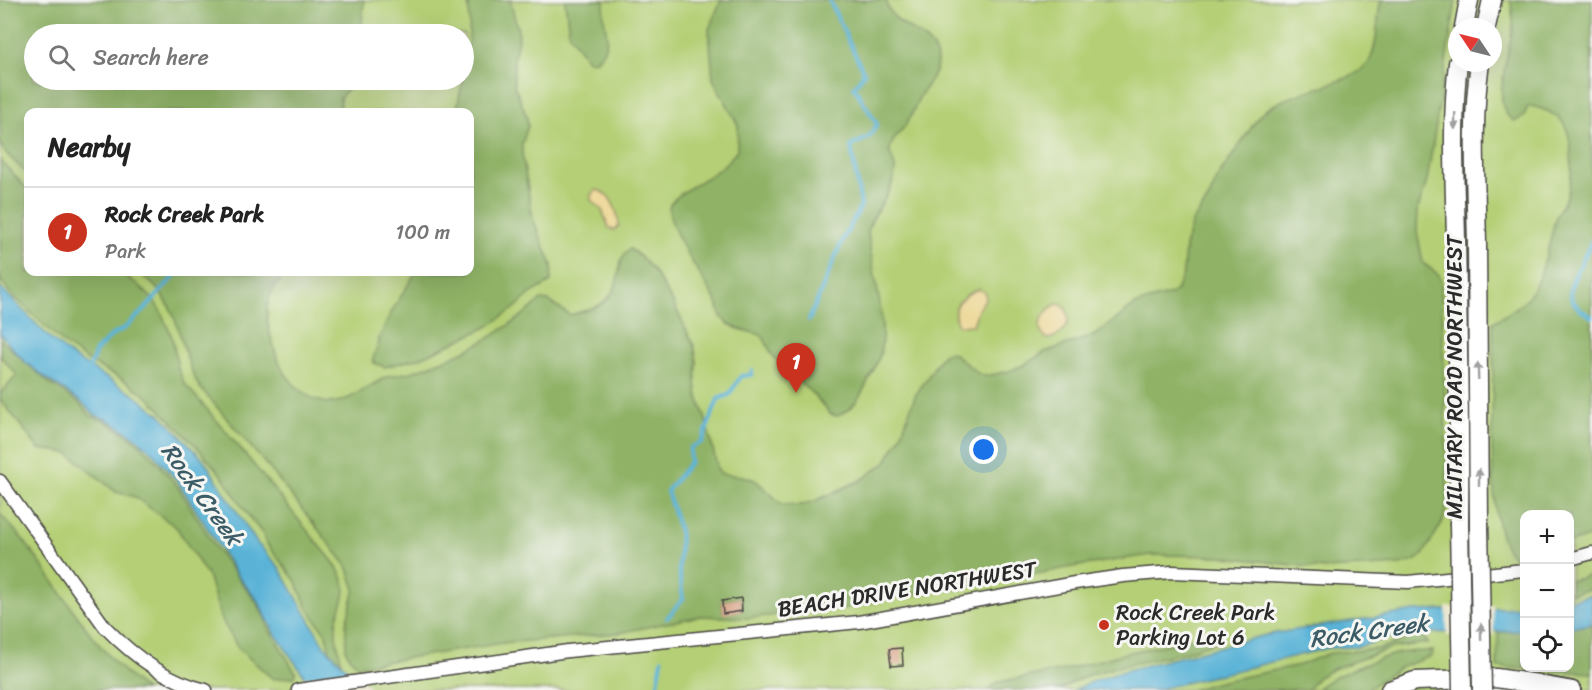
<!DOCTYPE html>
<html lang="en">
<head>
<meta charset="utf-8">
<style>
	body { margin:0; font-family:Sriracha,sans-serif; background:#f6f6f6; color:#222 }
	.controls { position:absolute; right:18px; bottom:18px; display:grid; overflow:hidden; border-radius:12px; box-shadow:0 6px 24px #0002 }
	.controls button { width:54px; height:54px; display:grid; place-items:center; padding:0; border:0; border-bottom:2px solid #e0e0e0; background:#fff; color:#222; font:30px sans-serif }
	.compass { position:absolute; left:1448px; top:18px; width:54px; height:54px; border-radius:50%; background:#fff; box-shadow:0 6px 24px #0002; rotate:305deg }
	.you { position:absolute; left:984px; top:450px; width:21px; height:21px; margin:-15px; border:4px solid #fff; border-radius:50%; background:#1a73e8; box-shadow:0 0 0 9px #1a73e833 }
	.badge { display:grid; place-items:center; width:39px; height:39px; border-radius:50%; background:#c8321e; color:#fff; font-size:20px; font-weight:700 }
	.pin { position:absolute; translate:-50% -50px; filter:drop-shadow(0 2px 3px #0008) }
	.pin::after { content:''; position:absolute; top:32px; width:21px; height:18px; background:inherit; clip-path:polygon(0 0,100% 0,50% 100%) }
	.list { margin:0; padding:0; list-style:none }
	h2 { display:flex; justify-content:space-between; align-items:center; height:78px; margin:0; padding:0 24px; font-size:26px }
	h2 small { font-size:20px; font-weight:400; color:#767676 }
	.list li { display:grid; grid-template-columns:39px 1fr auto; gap:18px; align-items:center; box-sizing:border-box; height:90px; padding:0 24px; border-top:2px solid #e0e0e0 }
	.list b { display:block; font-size:22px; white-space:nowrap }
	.list p { margin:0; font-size:20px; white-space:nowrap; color:#767676 }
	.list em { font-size:20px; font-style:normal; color:#767676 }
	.icon { flex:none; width:33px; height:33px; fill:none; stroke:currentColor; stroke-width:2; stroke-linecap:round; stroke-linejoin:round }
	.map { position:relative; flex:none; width:1592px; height:690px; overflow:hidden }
	.search { position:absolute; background:#fff; box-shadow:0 6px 24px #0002; left:24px; top:24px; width:450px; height:66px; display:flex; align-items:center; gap:15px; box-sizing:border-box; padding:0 21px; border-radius:33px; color:#767676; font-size:22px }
	.panel { position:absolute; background:#fff; box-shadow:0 6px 24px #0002; left:24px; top:108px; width:450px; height:168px; border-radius:12px }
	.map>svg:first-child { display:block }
	.green { fill:#b4cf75; stroke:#707d50; stroke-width:1.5; fill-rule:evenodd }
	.forest { fill:#8fb266; stroke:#5d6e48; stroke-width:1.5; fill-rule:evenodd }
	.sand { fill:#eeda9e; stroke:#8c8264; stroke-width:1.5 }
	.water { fill:#5ab3d7; stroke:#426f81; stroke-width:1.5 }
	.pier { fill:#ebe6cc }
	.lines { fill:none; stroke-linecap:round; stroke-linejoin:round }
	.stream { stroke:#5ab3d7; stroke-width:4 }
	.building { fill:#d9a589 }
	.street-casing { stroke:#484743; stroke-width:15 }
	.secondary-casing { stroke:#484743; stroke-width:20 }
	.primary-casing { stroke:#484743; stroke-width:21 }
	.street { stroke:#fff; stroke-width:12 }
	.secondary { stroke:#fff; stroke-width:16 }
	.primary { stroke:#fff; stroke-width:18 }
	.primary-bridge-casing { stroke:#484743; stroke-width:21; stroke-linecap:butt }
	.primary-bridge { stroke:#fff; stroke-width:18 }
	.oneway { fill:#a0a0a0 }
	.poi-dot { fill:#c8321e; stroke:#f6f6f2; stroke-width:2 }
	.labels { text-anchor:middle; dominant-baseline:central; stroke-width:6; stroke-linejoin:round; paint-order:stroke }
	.street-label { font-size:22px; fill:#2b2b2b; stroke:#f6f6f2 }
	.poi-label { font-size:22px; fill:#2b2b2b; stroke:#f6f6f2; text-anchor:start }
	.water-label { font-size:24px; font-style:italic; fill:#3b5b67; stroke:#f6f6f2 }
</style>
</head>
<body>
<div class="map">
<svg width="1592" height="690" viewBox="0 0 1592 690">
	<rect width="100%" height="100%" fill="#f6f6f2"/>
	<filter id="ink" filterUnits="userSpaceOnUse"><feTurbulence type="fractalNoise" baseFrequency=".0167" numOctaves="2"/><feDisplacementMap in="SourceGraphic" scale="12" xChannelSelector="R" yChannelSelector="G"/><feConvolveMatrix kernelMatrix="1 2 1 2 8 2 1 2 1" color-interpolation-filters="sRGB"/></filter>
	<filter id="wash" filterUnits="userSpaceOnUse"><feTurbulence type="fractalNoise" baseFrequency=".008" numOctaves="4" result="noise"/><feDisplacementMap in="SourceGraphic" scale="24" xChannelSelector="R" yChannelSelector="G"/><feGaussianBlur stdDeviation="1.35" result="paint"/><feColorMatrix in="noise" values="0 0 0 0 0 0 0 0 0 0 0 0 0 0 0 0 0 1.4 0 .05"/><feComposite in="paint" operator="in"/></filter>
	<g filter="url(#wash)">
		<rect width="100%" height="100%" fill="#ebe6cc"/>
		<path class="green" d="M0 0H1592V690H0ZM1457 27H1493V63H1457ZM34 34H464V80H34ZM28 112H470V272H28ZM1524 514H1570V668H1524Z"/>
		<g class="forest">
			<polygon points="0,0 364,0 361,34 34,34 34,80 355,80 340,98 340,112 28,112 28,175 5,152 0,143"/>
			<path d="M468 0H510L519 34 514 58V85L527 117 528 126 522 144V153L533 219 552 265 551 282 530 294 515 308 487 327 423 357 385 367 374 363 373 359 379 342V338L392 311 416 272H470V112H456C464 76 473 38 468 0Z"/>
			<path d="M565 0H605C598 26 618 35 597 60L588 61 569 34Z"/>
			<path d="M721 0H886C890 27 926 31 935 52 943 70 926 84 919 98 915 107 912 115 907 123 902 130 895 137 891 145 887 156 896 161 895 171 893 193 875 210 868 229 870 267 887 312 881 349 880 361 872 372 867 383 860 397 853 410 837 416L830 414C814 391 791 377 773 356 768 349 767 341 761 335 748 330 735 331 724 320 719 315 719 309 717 303 708 284 663 224 670 205 675 194 708 178 718 170 726 164 732 157 737 150L738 125 713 79 709 29Z"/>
			<path d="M1381 0H1456L1427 181 1418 209 1417 231 1423 263 1439 275 1441 281 1448 502 1443 521 1423 555 1414 561 1401 565 1324 569 1219 556 1150 555 1072 567 968 587 897 597 840 609 747 618 700 616 619 633 503 643 358 666 350 658 346 651V624L355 589 347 566 275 475 199 386C182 358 182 321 162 295 156 286 147 279 139 272H287C281 279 275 286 271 294 262 311 270 334 275 351 281 373 300 397 323 402 343 407 367 387 384 378 391 374 402 375 410 372 419 370 428 366 436 363 473 350 512 326 541 300L549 301 570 315C583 311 596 309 606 300 624 284 614 259 630 249L641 257 653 270 673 302 694 346 697 361 696 382 698 397 705 417 718 470 722 474 742 476 755 480 782 504 801 505 815 501 861 480 885 463 900 438 915 396 943 354 948 352 953 353 979 374 986 376 1009 371 1024 365 1045 352 1095 335 1135 305 1149 300 1172 294 1177 289 1183 274 1185 247 1192 222 1208 200 1219 175 1259 116C1285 88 1358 86 1370 60 1379 41 1376 19 1381 0ZM741 598 742 611 723 613 722 601Z"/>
			<path d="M1511 0H1592V536L1570 543V514H1524V555L1513 556C1481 535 1496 363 1493 322 1507 314 1525 304 1533 290 1542 275 1551 238 1555 220 1557 211 1564 204 1567 195 1573 178 1574 137 1563 123 1556 114 1542 108 1531 106L1527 108 1524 117 1515 121C1487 110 1512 46 1513 24 1513 16 1511 8 1511 0Z"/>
			<path d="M0 160 28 190V272H118L136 283 154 300 162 314 172 337 178 368 184 383C228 432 269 483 310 534 321 548 340 566 344 583 348 599 336 611 336 627 335 640 340 651 341 663L331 658 326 634 308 609 295 580 267 544 262 533 250 518 222 476 198 448 150 399 127 382 88 361 64 344 10 293 0 279Z"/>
			<polygon points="0,339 48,382 79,403 91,416 106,421 133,438 153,457 178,487 217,550 258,604 271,632 296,673 295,677 273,679 238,648 221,618 209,578 177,528 135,497 116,492 68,453 39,449 0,399 0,394 17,375 0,356"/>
			<path d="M0 514C8 523 17 532 24 541 64 592 93 651 146 690H0Z"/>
			<polygon points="1592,575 1592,589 1570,594 1570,581"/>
			<polygon points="1592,624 1592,673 1497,667 1498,632 1524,631 1524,668 1570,668 1570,628"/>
			<polygon points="1415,636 1424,638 1428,643 1391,648 1333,669 1318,677 1307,690 1191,690 1223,681 1300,665 1330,653 1378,649"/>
			<polygon points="1199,637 1222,640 1185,652 1109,669 1086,676 1059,690 988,690 998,682 1064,670 1126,653"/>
			<path d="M1433 651 1432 656 1399 668 1366 690H1317C1324 678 1383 657 1399 653 1410 651 1422 651 1433 651Z"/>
		</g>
		<g class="sand">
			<path d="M595 190C611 190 618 213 619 226L614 230 609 228 602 210 591 200V195Z"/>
			<path d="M979 289 985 293 986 298 978 310 973 325 959 326C947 309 963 294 979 289Z"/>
			<path d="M1058 304 1064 306C1074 321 1065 335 1048 339 1046 338 1042 335 1041 332 1036 322 1049 306 1058 304Z"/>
		</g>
		<g class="water">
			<polygon points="0,287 50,338 73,357 133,394 162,416 204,460 257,543 279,567 325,647 369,690 316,690 305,677 274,632 258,601 237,575 178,482 154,454 134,436 107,419 95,415 80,401 51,382 25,362 6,341 0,334"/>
			<polygon points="1592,595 1592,624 1570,628 1570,600"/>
			<polygon points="1524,607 1524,631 1418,633 1392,637 1358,647 1329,648 1155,690 1074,690 1091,682 1124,671 1270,634 1415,611"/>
		</g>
		<g class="pier">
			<polygon points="1493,605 1494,635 1447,636 1446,607"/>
			<polygon points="354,670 372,690 312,690 302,678"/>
		</g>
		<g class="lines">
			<g class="stream">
				<path d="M1592 240C1588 249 1584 258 1580 266 1566 292 1565 302 1592 317"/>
				<polyline points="809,320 842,241 861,206 851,146 869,137 877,124 854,87 864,73 829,0"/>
				<polyline points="89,369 96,351 112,335 125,328 146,308 178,272"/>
				<polyline points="667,618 683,599 679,570 680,533 667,491 690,462 690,448 702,442 718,399 729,395 741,376 751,375 752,370"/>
				<polyline points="657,690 662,659"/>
			</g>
		</g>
		<g id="blocks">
			<g class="building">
				<polygon points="741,598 742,611 723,614 722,601"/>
				<polygon points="902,648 903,665 891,666 889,649"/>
			</g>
		</g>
	</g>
	<g filter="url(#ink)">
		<use href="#blocks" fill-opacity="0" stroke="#484743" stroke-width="1.5"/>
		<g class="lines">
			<g class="street-casing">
				<g id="street">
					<path d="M0 481 105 627C133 656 166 681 206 690"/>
					<polyline points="1570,559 1592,553"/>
					<polyline points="298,690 568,651 859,622 1075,583 1123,576 1172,572 1408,582 1524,570"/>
				</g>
			</g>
			<g class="secondary-casing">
				<polyline id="secondary" points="1538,684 1572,690"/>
			</g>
			<g class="primary-casing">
				<g id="primary">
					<polyline points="1464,27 1469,0"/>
					<polyline points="1486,27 1492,0"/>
					<path d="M1458 63C1451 122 1455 182 1456 241 1458 336 1460 430 1459 524"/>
					<path d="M1479 524C1479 431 1478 338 1477 245 1476 184 1471 124 1480 63"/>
					<polyline points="1390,690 1415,681 1496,678 1538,684 1550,690"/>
				</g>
			</g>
			<use href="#street" class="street"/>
			<use href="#secondary" class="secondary"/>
			<use href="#primary" class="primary"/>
			<g class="primary-bridge-casing">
				<g id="primary-bridge">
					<polyline points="1459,524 1462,690"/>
					<polyline points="1479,524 1482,690"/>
				</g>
			</g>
			<use href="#primary-bridge" class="primary-bridge"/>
		</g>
		<defs><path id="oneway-solid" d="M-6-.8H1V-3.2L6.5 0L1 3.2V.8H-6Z" transform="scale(1.5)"/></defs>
		<g class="oneway">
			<use href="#oneway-solid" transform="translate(1455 121) rotate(91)"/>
			<use href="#oneway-solid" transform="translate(1478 371) rotate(-92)"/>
			<use href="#oneway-solid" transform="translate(1479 477) rotate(-90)"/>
			<use href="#oneway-solid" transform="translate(1481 632) rotate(-91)"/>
		</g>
	</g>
	<circle class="poi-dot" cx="1104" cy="625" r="6"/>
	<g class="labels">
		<g class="street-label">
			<text transform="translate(1454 377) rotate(-90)">MILITARY ROAD NORTHWEST</text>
			<text transform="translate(907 589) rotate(-9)">BEACH DRIVE NORTHWEST</text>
		</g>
		<g class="poi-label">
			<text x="1116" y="612">Rock Creek Park<tspan x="1116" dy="25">Parking Lot 6</tspan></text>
		</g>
		<g class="water-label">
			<text transform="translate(202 494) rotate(54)">Rock Creek</text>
			<text transform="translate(1369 631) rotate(-8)">Rock Creek</text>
		</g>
	</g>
</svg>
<div class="controls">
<button>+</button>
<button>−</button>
<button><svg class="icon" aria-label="locate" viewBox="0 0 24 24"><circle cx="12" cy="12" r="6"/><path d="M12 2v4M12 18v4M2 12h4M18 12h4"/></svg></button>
</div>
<svg class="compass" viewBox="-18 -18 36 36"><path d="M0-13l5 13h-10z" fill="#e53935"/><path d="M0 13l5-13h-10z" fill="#767676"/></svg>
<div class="you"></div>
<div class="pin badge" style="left:796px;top:393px">1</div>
<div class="search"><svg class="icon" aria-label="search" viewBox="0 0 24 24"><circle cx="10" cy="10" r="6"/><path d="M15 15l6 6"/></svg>Search here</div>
<section class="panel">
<h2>Nearby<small></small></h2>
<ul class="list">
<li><span class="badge">1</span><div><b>Rock Creek Park</b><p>Park</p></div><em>100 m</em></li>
</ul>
</section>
</div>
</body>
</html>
